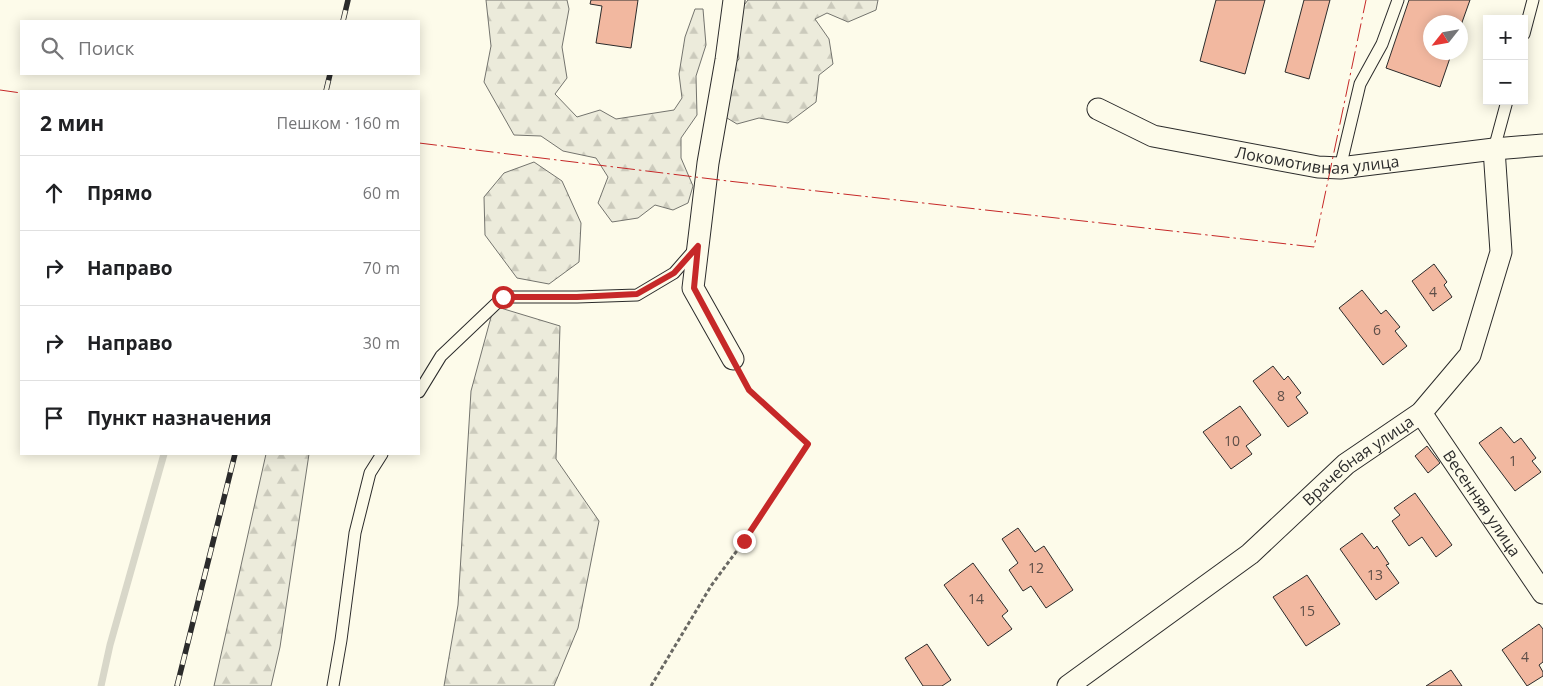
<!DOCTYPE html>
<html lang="ru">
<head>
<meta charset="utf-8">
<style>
	body { margin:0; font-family:"Open Sans",sans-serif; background:#f6f6f6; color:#202124 }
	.controls { position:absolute; right:15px; top:15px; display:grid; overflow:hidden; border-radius:0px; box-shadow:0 2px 12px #0003 }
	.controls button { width:45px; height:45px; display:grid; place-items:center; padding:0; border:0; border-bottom:1px solid #e0e0e0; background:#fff; color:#202124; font:25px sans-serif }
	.compass { position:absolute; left:1423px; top:15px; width:45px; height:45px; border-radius:50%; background:#fff; box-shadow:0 2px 12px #0003; rotate:239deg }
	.stop { position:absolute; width:15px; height:15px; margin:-11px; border:4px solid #c62828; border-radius:50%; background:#fff }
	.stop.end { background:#c62828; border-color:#fff; box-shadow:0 1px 5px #0008 }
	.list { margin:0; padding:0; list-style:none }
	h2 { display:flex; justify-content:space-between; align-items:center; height:65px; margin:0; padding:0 20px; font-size:21px }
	h2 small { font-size:16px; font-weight:400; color:#757577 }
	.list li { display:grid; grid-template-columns:32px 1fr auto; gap:15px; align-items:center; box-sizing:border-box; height:75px; padding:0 20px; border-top:1px solid #e0e0e0 }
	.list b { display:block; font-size:19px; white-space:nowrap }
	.list em { font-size:16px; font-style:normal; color:#757577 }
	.icon { flex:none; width:28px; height:28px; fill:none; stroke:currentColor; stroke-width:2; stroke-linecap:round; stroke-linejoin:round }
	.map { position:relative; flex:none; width:1543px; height:686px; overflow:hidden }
	.search { position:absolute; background:#fff; box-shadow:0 2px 12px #0003; left:20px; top:20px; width:400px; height:55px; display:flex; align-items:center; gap:12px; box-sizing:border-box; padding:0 18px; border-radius:0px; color:#757577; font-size:19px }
	.panel { position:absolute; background:#fff; box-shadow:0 2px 12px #0003; left:20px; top:90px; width:400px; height:365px; border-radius:0px }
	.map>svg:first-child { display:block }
	.forest { fill:url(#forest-firs); stroke:#74746e }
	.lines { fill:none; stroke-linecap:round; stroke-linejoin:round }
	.stream { stroke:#d8d7c9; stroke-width:7 }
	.building { fill:#f2b8a0; stroke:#2b2b2b }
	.service-casing { stroke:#2b2b2b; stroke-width:13 }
	.minor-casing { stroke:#2b2b2b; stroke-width:23 }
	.path { stroke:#6a6964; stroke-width:3; stroke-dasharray:4 2.5; stroke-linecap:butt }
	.service { stroke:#fdfbea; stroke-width:11 }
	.minor { stroke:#fdfbea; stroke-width:21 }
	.rail-casing { stroke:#2b2b2b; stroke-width:5.5 }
	.rail { stroke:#fdfbea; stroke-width:4; stroke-dasharray:11; stroke-linecap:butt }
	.power { stroke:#c62828; stroke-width:1; stroke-dasharray:18 4 2.5 4; stroke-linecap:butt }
	.route { stroke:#c62828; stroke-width:6 }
	.labels { text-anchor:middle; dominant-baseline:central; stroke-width:4; stroke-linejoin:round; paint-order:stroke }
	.number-label { font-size:14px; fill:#5d4e48 }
	.street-label { font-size:16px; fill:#2b2b2b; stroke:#fdfbea }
</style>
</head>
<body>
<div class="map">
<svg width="1543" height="686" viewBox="0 0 1543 686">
	<defs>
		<pattern id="forest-firs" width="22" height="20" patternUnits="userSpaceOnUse" patternTransform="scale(1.25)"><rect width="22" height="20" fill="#ecebdb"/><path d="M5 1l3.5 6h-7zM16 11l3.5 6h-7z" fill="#cbcabc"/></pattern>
	</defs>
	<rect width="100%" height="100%" fill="#fdfbea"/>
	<g class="forest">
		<polygon points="486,0 567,0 569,9 562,47 567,78 555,94 577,117 600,110 616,119 674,110 682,98 679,74 685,37 695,9 703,9 706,45 696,76 697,115 681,138 681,158 693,186 688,203 673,210 655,205 638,218 612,222 598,203 608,177 596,158 563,151 541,136 514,135 484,82 491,46"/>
		<polygon points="748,0 878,0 876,10 848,22 827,13 815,19 829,39 833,64 819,75 816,102 788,123 759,118 737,124 722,115 720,81 739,59 734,18"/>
		<polygon points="534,162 562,181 581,223 579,262 549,284 517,278 485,235 484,197 504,173"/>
		<polygon points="494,306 560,326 556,459 599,521 578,628 554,686 444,686 458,605 471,391"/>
		<polygon points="266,454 309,454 280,647 271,686 214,686"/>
	</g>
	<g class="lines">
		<polyline class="stream" points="101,686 110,645 164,454"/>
	</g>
	<g class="building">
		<polygon points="591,0 638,0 631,48 596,43 602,6 590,4"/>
		<polygon points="1216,0 1265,0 1245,74 1200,61"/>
		<polygon points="1304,0 1330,0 1309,79 1285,72"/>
		<polygon points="1409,0 1470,0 1460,28 1460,22 1430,22 1430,52 1452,52 1440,87 1386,68"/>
		<polygon points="1434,264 1447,282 1444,285 1452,297 1433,311 1412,281"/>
		<polygon points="1362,290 1381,314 1386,310 1400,327 1395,331 1407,346 1383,365 1339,308"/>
		<polygon points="1273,366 1284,380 1288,376 1301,393 1296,397 1308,413 1288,427 1253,381"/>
		<polygon points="1240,406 1261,435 1246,446 1252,454 1231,469 1203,432"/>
		<polygon points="1501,427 1514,443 1521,438 1536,458 1532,461 1541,472 1515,491 1479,443"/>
		<polygon points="1427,446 1440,463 1428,473 1415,456"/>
		<polygon points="1415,493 1452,545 1436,557 1422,537 1409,546 1392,521 1400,515 1394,508"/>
		<polygon points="1018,528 1035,552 1044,546 1073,590 1046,608 1031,586 1023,591 1009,570 1018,563 1002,539"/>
		<polygon points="1362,533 1374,549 1377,546 1389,564 1386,565 1399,583 1376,600 1340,549"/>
		<polygon points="973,563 1008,611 1002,616 1012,629 988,646 944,585"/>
		<polygon points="1307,575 1340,624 1306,646 1273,597"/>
		<polygon points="1539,624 1543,629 1543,662 1539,665 1543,672 1543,676 1527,686 1502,650"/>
		<polygon points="927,644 951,680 942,686 923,686 905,658"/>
		<polygon points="1451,670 1462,686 1426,686"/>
	</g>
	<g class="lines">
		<g class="service-casing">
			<g id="service">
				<polyline points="1524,34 1533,0"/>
				<polyline points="1494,149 1507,101"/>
				<polyline points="1340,168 1360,84 1382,44 1398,0"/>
				<polyline points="419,392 441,356 503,297 577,297 637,295 674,273 695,249"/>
				<polyline points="333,686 341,640 355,533 370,473 382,454"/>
			</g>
		</g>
		<g class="minor-casing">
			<g id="minor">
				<path id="s1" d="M1098 109 1153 136 1318 167 1340 168 1494 149 1543 145"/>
				<polyline points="733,359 693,288 708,163 726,60 734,0"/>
				<path id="s2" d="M1421 413 1543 593"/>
				<path id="s3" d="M1068 686 1250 554 1346 464 1421 413 1470 355 1501 252 1494 149"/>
			</g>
		</g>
		<polyline class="path" points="651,686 711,586 744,541 809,444 749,390 742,377"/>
		<use href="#service" class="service"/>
		<use href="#minor" class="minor"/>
		<g class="rail-casing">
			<g id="rail">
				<polyline points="343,21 348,0"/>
				<polyline points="326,91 330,74"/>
				<polyline points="177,686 235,454"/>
			</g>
		</g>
		<use href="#rail" class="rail"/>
		<g class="power">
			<polyline points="0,90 21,93"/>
			<polyline points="419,143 728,181 1314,247 1366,0"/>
		</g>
	</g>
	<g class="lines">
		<polyline class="route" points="503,297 577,297 637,294 674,273 698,246 694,288 749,390 808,444 744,541"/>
	</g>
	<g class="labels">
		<g class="number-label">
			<text x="1433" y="291">4</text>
			<text x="1377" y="329">6</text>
			<text x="1281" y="395">8</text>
			<text x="1232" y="440">10</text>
			<text x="1513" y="460">1</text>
			<text x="1036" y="567">12</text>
			<text x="1375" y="574">13</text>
			<text x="976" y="598">14</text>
			<text x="1307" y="610">15</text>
			<text x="1525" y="656">4</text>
		</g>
		<g class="street-label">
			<text stroke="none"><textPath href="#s1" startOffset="228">Локомотивная улица</textPath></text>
			<text stroke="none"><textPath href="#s3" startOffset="368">Врачебная улица</textPath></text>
			<text stroke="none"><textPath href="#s2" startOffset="109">Весенняя улица</textPath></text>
		</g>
	</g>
</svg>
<div class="controls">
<button>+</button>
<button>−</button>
</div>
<svg class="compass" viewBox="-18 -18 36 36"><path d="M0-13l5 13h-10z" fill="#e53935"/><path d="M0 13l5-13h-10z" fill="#757577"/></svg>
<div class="stop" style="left:503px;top:297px"></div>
<div class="stop end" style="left:744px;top:541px"></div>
<div class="search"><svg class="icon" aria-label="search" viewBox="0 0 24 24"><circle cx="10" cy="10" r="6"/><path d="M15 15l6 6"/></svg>Поиск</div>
<section class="panel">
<h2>2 мин<small>Пешком · 160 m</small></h2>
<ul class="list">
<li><svg class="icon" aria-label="ahead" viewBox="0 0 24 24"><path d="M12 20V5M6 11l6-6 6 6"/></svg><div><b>Прямо</b></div><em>60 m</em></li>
<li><svg class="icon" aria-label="right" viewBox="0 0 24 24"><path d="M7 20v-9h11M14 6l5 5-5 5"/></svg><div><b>Направо</b></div><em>70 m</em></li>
<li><svg class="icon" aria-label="right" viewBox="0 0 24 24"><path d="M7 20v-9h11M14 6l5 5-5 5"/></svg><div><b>Направо</b></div><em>30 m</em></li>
<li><svg class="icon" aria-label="arrive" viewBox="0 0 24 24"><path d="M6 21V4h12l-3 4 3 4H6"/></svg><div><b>Пункт назначения</b></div></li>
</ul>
</section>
</div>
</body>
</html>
